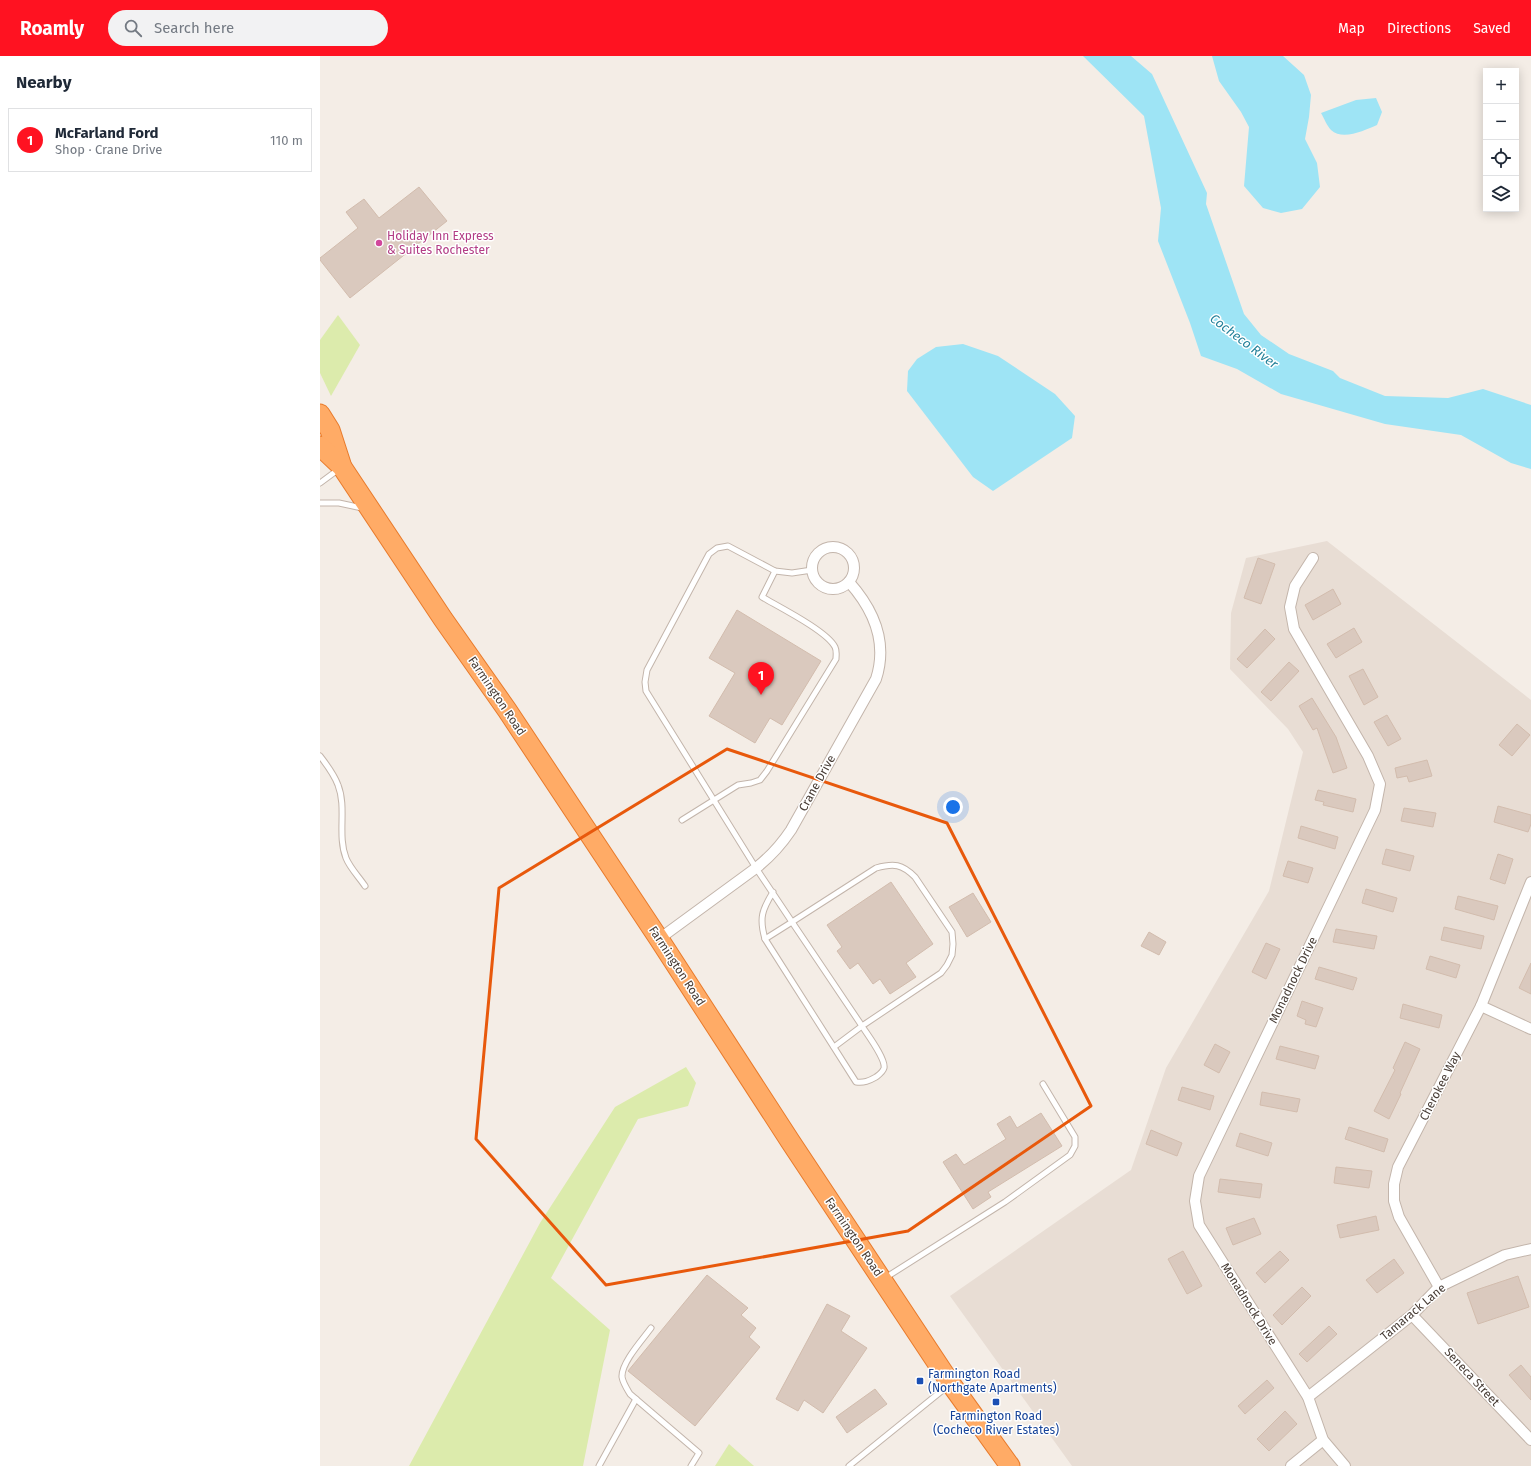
<!DOCTYPE html>
<html lang="en">
<head>
<meta charset="utf-8">
<style>
	body { margin:0; font-family:"Fira Sans",sans-serif; background:#f2f2f3; color:#1f2937 }
	.controls { position:absolute; right:12px; top:12px; display:grid; overflow:hidden; border-radius:0px; box-shadow:0 2px 10px #0003 }
	.controls button { width:36px; height:36px; display:grid; place-items:center; padding:0; border:0; border-bottom:1px solid #e0e1e3; background:#fff; color:#1f2937; font:20px sans-serif }
	.you { position:absolute; left:633px; top:751px; width:14px; height:14px; margin:-10px; border:3px solid #fff; border-radius:50%; background:#1a73e8; box-shadow:0 0 0 6px #1a73e833 }
	.badge { display:grid; place-items:center; width:26px; height:26px; border-radius:50%; background:#ff1221; color:#fff; font-size:13px; font-weight:700 }
	.pin { position:absolute; translate:-50% -33px; filter:drop-shadow(0 1px 2px #0008) }
	.pin::after { content:''; position:absolute; top:21px; width:14px; height:12px; background:inherit; clip-path:polygon(0 0,100% 0,50% 100%) }
	.list { margin:0; padding:0; list-style:none }
	h2 { display:flex; justify-content:space-between; align-items:center; height:52px; margin:0; padding:0 16px; font-size:17px }
	h2 small { font-size:13px; font-weight:400; color:#747a83 }
	.list li { display:grid; grid-template-columns:26px 1fr auto; gap:12px; align-items:center; box-sizing:border-box; height:64px; margin:0 8px 8px; padding:0 8px; border:1px solid #e0e1e3; border-radius:0px }
	.list b { display:block; font-size:15px; white-space:nowrap }
	.list p { margin:0; font-size:13px; white-space:nowrap; color:#747a83 }
	.list em { font-size:13px; font-style:normal; color:#747a83 }
	.icon { flex:none; width:22px; height:22px; fill:none; stroke:currentColor; stroke-width:2; stroke-linecap:round; stroke-linejoin:round }
	.map { position:relative; flex:none; width:1211px; height:1410px; overflow:hidden }
	header { display:flex; align-items:center; gap:24px; box-sizing:border-box; height:56px; padding:0 20px; background:#ff1221; color:#fff }
	header strong { font-size:19px }
	nav { display:flex; gap:22px; margin-inline-start:auto; font-size:14px }
	.search { width:280px; height:36px; background:#f2f2f3; display:flex; align-items:center; gap:10px; box-sizing:border-box; padding:0 14px; border-radius:22px; color:#747a83; font-size:15px }
	main { display:flex }
	aside { flex:1; background:#fff }
	.map>svg:first-child { display:block }
	.residential { fill:#e8ddd4 }
	.green { fill:#dcebac }
	.water { fill:#9ee4f5 }
	.building { fill:#dac9be; stroke:#d2bcad }
	.lines { fill:none; stroke-linecap:round; stroke-linejoin:round }
	.lane-casing { stroke:#c3b5ab; stroke-width:7 }
	.street-casing { stroke:#c3b5ab; stroke-width:12 }
	.highway-casing { stroke:#e87b2c; stroke-width:21 }
	.lane { stroke:#fff; stroke-width:5 }
	.street { stroke:#fff; stroke-width:10 }
	.highway { stroke:#ffab66; stroke-width:19 }
	.marked { fill:none; stroke:#e8590c; stroke-width:3; stroke-linejoin:round }
	.hotel-dot { fill:#d1479c; stroke:#fff; stroke-width:1.5 }
	.transit-dot { fill:#1a4fb4; stroke:#fff; stroke-width:1.5 }
	.labels { text-anchor:middle; dominant-baseline:central; stroke-width:3; stroke-linejoin:round; paint-order:stroke }
	.hotel-label { font-size:12px; fill:#b23c85; stroke:#fff; text-anchor:start }
	.street-label { font-size:12px; fill:#473c35; stroke:#fff }
	.transit-label { font-size:12px; fill:#164399; stroke:#fff; text-anchor:start }
	.water-label { font-size:13px; font-style:italic; fill:#238099; stroke:#fff }
</style>
</head>
<body>
<header>
<strong>Roamly</strong>
<div class="search"><svg class="icon" aria-label="search" viewBox="0 0 24 24"><circle cx="10" cy="10" r="6"/><path d="M15 15l6 6"/></svg>Search here</div>
<nav><a>Map</a><a>Directions</a><a>Saved</a></nav>
</header>
<main>
<aside>
<h2>Nearby<small></small></h2>
<ul class="list">
<li><span class="badge">1</span><div><b>McFarland Ford</b><p>Shop · Crane Drive</p></div><em>110 m</em></li>
</ul>
</aside>
<div class="map">
<svg width="1211" height="1410" viewBox="0 0 1211 1410">
	<rect width="100%" height="100%" fill="#f4ede6"/>
	<polygon class="residential" points="1007,485 1211,644 1211,1410 752,1410 630,1240 811,1114 846,1012 949,835 983,696 968,673 910,613 911,557 926,502"/>
	<g class="green">
		<polygon points="18,259 40,289 11,340 0,317 0,284"/>
		<polygon points="366,1011 376,1027 368,1050 318,1063 231,1222 290,1274 263,1410 89,1410 220,1167 295,1051"/>
		<polygon points="409,1388 434,1410 395,1410"/>
	</g>
	<g class="water">
		<polygon points="763,0 811,0 832,18 887,137 886,148 924,258 941,279 969,298 1013,315 1020,322 1065,340 1128,342 1163,333 1211,349 1211,413 1191,407 1141,379 1065,368 961,338 917,313 881,300 870,267 838,185 841,152 824,60"/>
		<polygon points="892,0 963,0 984,19 991,39 989,61 985,83 997,107 1000,131 982,153 961,157 943,152 924,130 929,71 921,56 899,25"/>
		<path d="M1056 42 1062 56 1057 69C1045 74 1023 85 1011 74 1007 70 1004 62 1001 57L1036 44Z"/>
		<polygon points="643,288 678,300 735,338 755,360 752,382 673,435 653,421 587,335 588,315 597,303 616,291"/>
	</g>
	<g class="building">
		<polygon points="99,131 127,165 30,242 0,204 0,202 38,172 26,156 44,143 59,162"/>
		<polygon points="938,502 955,508 941,548 924,542"/>
		<polygon points="1013,533 1021,548 993,564 985,549"/>
		<polygon points="417,554 501,605 462,669 450,662 435,687 389,660 415,617 389,602"/>
		<polygon points="1034,572 1042,586 1016,602 1007,588"/>
		<polygon points="945,573 955,583 927,612 917,603"/>
		<polygon points="969,606 979,615 951,645 941,636"/>
		<polygon points="1043,613 1058,641 1044,649 1029,620"/>
		<polygon points="992,642 1016,681 1027,712 1013,717 997,672 993,674 979,650"/>
		<polygon points="1067,659 1081,683 1068,690 1054,666"/>
		<polygon points="1197,668 1210,679 1192,700 1179,689"/>
		<polygon points="1107,704 1112,720 1089,726 1087,720 1077,722 1075,712"/>
		<polygon points="998,734 1036,743 1033,756 1003,749 1004,746 995,744"/>
		<polygon points="1178,750 1211,759 1211,768 1208,776 1174,766"/>
		<polygon points="1084,752 1116,757 1113,771 1081,765"/>
		<polygon points="981,770 1018,781 1015,793 978,782"/>
		<polygon points="1066,793 1094,800 1090,815 1062,808"/>
		<polygon points="1178,798 1193,803 1185,828 1170,823"/>
		<polygon points="968,805 993,812 988,827 963,820"/>
		<polygon points="571,826 613,888 586,907 596,921 570,938 560,923 553,928 538,907 530,913 517,895 522,891 507,869"/>
		<polygon points="1046,833 1077,842 1073,856 1042,847"/>
		<polygon points="653,837 671,866 647,881 629,851"/>
		<polygon points="1138,840 1178,850 1174,864 1135,853"/>
		<polygon points="1124,871 1164,880 1161,893 1121,884"/>
		<polygon points="1016,873 1057,880 1054,893 1013,886"/>
		<polygon points="829,876 846,886 839,899 821,890"/>
		<polygon points="946,887 960,893 946,923 932,916"/>
		<polygon points="1110,900 1140,909 1136,922 1106,913"/>
		<polygon points="1211,907 1211,938 1199,932"/>
		<polygon points="999,911 1037,922 1033,934 995,923"/>
		<polygon points="982,945 1003,952 996,971 985,968 986,964 977,960"/>
		<polygon points="1083,948 1122,959 1119,972 1080,962"/>
		<polygon points="1085,986 1100,993 1080,1037 1081,1038 1069,1063 1054,1055 1075,1014 1073,1012"/>
		<polygon points="895,988 910,996 899,1017 884,1009"/>
		<polygon points="960,990 999,1000 995,1013 956,1003"/>
		<polygon points="862,1031 894,1040 890,1054 858,1044"/>
		<polygon points="942,1036 980,1043 977,1056 940,1049"/>
		<polygon points="721,1057 742,1090 668,1136 671,1141 653,1153 623,1106 636,1098 644,1109 686,1083 677,1068 690,1060 697,1072"/>
		<polygon points="1029,1071 1068,1083 1064,1096 1025,1083"/>
		<polygon points="831,1074 862,1087 857,1100 826,1088"/>
		<polygon points="920,1077 952,1087 948,1100 916,1090"/>
		<polygon points="1016,1111 1052,1115 1049,1132 1014,1127"/>
		<polygon points="900,1123 942,1128 940,1142 898,1136"/>
		<polygon points="1056,1160 1059,1174 1020,1182 1017,1169"/>
		<polygon points="934,1162 941,1178 913,1189 906,1172"/>
		<polygon points="863,1195 882,1230 867,1238 848,1203"/>
		<polygon points="960,1195 969,1204 945,1227 936,1217"/>
		<polygon points="1074,1203 1084,1217 1057,1237 1046,1224"/>
		<polygon points="387,1219 428,1252 421,1259 436,1272 429,1281 440,1291 375,1370 308,1315"/>
		<polygon points="1198,1220 1209,1251 1158,1268 1147,1237"/>
		<polygon points="982,1231 991,1240 962,1269 953,1259"/>
		<polygon points="507,1248 530,1260 521,1275 547,1292 503,1357 484,1344 478,1355 456,1343"/>
		<polygon points="1009,1270 1017,1278 987,1306 979,1298"/>
		<polygon points="1201,1309 1211,1321 1211,1344 1189,1319"/>
		<polygon points="947,1324 954,1332 925,1358 918,1350"/>
		<polygon points="555,1333 567,1348 527,1377 516,1361"/>
		<polygon points="965,1355 977,1368 949,1395 937,1383"/>
	</g>
	<g class="lines">
		<g class="lane-casing">
			<g id="lane">
				<polyline points="0,427 19,413"/>
				<polyline points="0,447 19,447 42,452"/>
				<path d="M0 700C7 709 14 718 18 729 27 752 17 779 26 802 30 812 39 821 45 830"/>
				<path d="M362 764 418 729 431 727 440 724 447 715 516 603C516 599 517 595 515 591 507 575 459 551 442 541L455 515"/>
				<path d="M453 836C442 854 439 862 445 883L536 1026C544 1027 549 1025 556 1021 560 1018 563 1016 564 1012 566 1003 547 978 542 970L621 917 627 909 632 899 633 888 632 876 595 821C582 808 574 807 556 812L472 866 436 812 326 635 325 626 327 614 389 498 397 492 408 490 455 515 472 517 492 514"/>
				<polyline points="445,883 472,866 542,970 514,991"/>
				<polyline points="565,1222 685,1146 750,1099 755,1090 755,1081 723,1028"/>
				<path d="M331 1272C323 1283 301 1307 302 1321 303 1327 307 1333 310 1338L379 1397 371 1410"/>
				<polyline points="279,1410 316,1343"/>
				<polyline points="529,1410 629,1329"/>
			</g>
		</g>
		<g class="street-casing">
			<g id="street">
				<circle cx="513" cy="512" r="21"/>
				<polyline points="993,502 975,530 970,551 974,573 1048,700 1060,728 1055,754 879,1120 875,1145 879,1169 988,1341 1003,1384 1025,1410"/>
				<path d="M339 883 436 812C450 801 461 789 471 774L556 623C568 586 554 554 529 526"/>
				<polyline points="1161,950 1211,973"/>
				<polyline points="1119,1231 1079,1161 1074,1145 1074,1128 1078,1111 1161,950 1211,826"/>
				<polyline points="1092,1259 1211,1384"/>
				<polyline points="988,1341 1092,1259 1119,1231 1185,1199 1211,1193"/>
				<polyline points="971,1410 1003,1384"/>
			</g>
		</g>
		<g class="highway-casing">
			<g id="highway">
				<polyline points="0,358 10,374 21,408"/>
				<polyline points="0,390 22,411 123,563 187,654 339,883 470,1085 631,1328 690,1410"/>
			</g>
		</g>
		<use href="#lane" class="lane"/>
		<use href="#street" class="street"/>
		<use href="#highway" class="highway"/>
	</g>
	<path class="marked" d="M407 693 627 767 771 1050 588 1175 286 1229 156 1083 179 832Z"/>
	<circle class="hotel-dot" cx="59" cy="187" r="4"/>
	<g class="transit-dot">
		<rect x="596" y="1321" width="8" height="8" rx="2"/>
		<rect x="672" y="1342" width="8" height="8" rx="2"/>
	</g>
	<g class="labels">
		<g class="hotel-label">
			<text x="67" y="180">Holiday Inn Express<tspan x="67" dy="14">&amp; Suites Rochester</tspan></text>
		</g>
		<g class="street-label">
			<text transform="translate(177 640) rotate(56)">Farmington Road</text>
			<text transform="translate(497 727) rotate(-61)">Crane Drive</text>
			<text transform="translate(357 910) rotate(57)">Farmington Road</text>
			<text transform="translate(973 924) rotate(-64)">Monadnock Drive</text>
			<text transform="translate(1120 1030) rotate(-63)">Cherokee Way</text>
			<text transform="translate(534 1181) rotate(56)">Farmington Road</text>
			<text transform="translate(929 1248) rotate(58)">Monadnock Drive</text>
			<text transform="translate(1093 1256) rotate(-40)">Tamarack Lane</text>
			<text transform="translate(1152 1321) rotate(47)">Seneca Street</text>
		</g>
		<g class="transit-label">
			<text x="608" y="1318">Farmington Road<tspan x="608" dy="14">(Northgate Apartments)</tspan></text>
			<text x="676" y="1360" text-anchor="middle">Farmington Road<tspan x="676" dy="14">(Cocheco River Estates)</tspan></text>
		</g>
		<g class="water-label">
			<text transform="translate(924 285) rotate(37)">Cocheco River</text>
		</g>
	</g>
</svg>
<div class="controls">
<button>+</button>
<button>−</button>
<button><svg class="icon" aria-label="locate" viewBox="0 0 24 24"><circle cx="12" cy="12" r="6"/><path d="M12 2v4M12 18v4M2 12h4M18 12h4"/></svg></button>
<button><svg class="icon" aria-label="layers" viewBox="0 0 24 24"><path d="M12 4l9 5-9 5-9-5zM3 14l9 5 9-5"/></svg></button>
</div>
<div class="you"></div>
<div class="pin badge" style="left:441px;top:639px">1</div>
</div>
</main>
</body>
</html>
